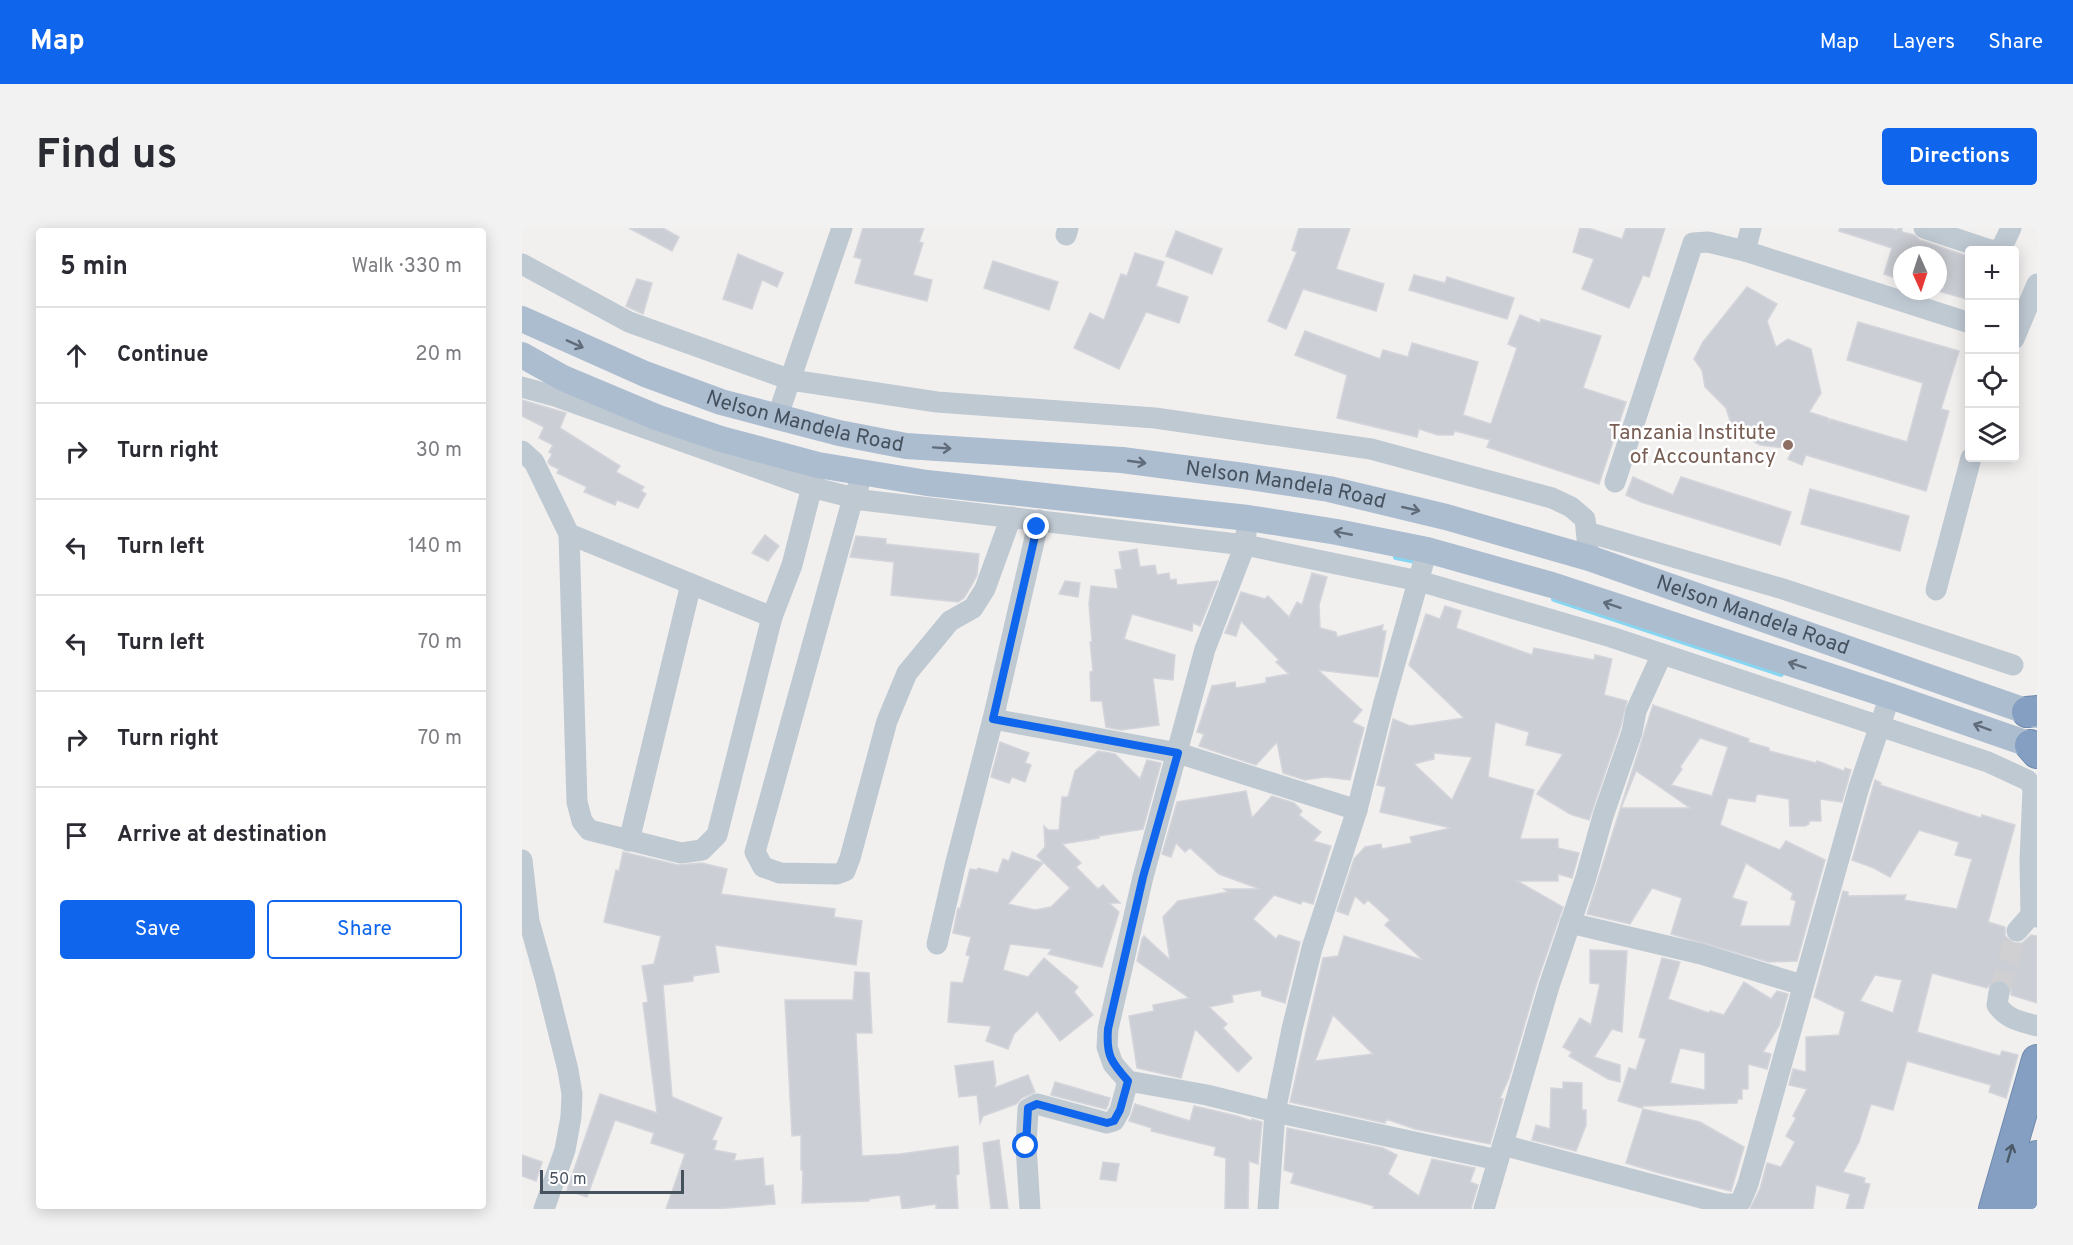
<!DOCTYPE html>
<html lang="en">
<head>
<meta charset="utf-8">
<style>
	body { margin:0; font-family:Overpass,sans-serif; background:#f2f2f3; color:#2b2b33 }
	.controls { position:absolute; right:18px; top:18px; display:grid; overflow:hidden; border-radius:6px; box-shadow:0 3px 15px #0003 }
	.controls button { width:54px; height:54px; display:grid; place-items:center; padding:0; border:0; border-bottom:2px solid #e1e1e2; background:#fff; color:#2b2b33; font:30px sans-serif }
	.compass { position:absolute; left:1371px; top:18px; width:54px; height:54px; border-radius:50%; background:#fff; box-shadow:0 3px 15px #0003; rotate:177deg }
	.scale { position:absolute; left:18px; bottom:15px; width:144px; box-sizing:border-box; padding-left:6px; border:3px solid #46515e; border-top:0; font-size:16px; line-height:21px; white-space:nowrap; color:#46515e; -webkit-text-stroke:4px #fff; paint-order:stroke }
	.stop { position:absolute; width:18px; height:18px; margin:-14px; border:4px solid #0f66ec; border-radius:50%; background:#fff }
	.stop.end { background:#0f66ec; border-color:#fff; box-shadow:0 2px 6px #0008 }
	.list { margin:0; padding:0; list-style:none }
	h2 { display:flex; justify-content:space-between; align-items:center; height:78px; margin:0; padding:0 24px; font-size:26px }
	h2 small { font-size:20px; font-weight:400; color:#7c7c81 }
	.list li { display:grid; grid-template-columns:39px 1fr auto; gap:18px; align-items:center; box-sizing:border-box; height:96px; padding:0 24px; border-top:2px solid #e1e1e2 }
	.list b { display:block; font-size:22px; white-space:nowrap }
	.list em { font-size:20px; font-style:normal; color:#7c7c81 }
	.actions { display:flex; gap:12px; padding:18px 24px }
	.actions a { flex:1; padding:14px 0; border:2px solid #0f66ec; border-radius:6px; text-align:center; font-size:21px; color:#0f66ec }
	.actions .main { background:#0f66ec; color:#fff }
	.icon { flex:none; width:33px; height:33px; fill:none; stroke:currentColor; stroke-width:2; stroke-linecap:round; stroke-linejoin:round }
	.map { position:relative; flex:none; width:1515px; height:981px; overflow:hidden; border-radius:6px }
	header { display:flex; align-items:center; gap:36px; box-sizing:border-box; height:84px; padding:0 30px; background:#0f66ec; color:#fff }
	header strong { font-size:28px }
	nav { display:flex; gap:33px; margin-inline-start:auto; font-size:21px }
	.intro { display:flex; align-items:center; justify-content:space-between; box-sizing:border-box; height:144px; padding:0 36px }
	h1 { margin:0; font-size:42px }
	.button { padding:15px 27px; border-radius:6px; background:#0f66ec; color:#fff; font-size:21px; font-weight:700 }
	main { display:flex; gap:36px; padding:0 36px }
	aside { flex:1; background:#fff; border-radius:6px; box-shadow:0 3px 15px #0003 }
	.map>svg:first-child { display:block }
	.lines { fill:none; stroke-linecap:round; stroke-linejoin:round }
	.stream { stroke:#86d6f1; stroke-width:6 }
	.building { fill:#cbced4; stroke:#d3d5db; stroke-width:1.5; fill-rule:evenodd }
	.minor-tunnel { stroke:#d0cfd2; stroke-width:21; stroke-dasharray:21 10; stroke-linecap:butt }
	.highway-casing { stroke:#6f8aad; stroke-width:32 }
	.minor { stroke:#bfc9d2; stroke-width:21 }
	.major { stroke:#adbdd0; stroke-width:26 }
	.highway { stroke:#849fc1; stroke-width:30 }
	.oneway { stroke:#606c7a }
	.oneway2 { stroke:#4c5968 }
	.route { stroke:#0f66ec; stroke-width:8 }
	.education-dot { fill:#8d6e63; stroke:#fff; stroke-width:2 }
	.labels { text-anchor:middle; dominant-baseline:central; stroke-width:5; stroke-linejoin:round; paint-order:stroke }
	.street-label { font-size:21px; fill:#46515e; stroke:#fff }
	.education-label { font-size:21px; fill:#785e54; stroke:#fff; text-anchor:end }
</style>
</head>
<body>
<header>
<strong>Map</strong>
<nav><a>Map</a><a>Layers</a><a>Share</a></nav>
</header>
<div class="intro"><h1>Find us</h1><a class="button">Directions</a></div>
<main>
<aside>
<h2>5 min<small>Walk · 330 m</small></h2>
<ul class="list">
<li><svg class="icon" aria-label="ahead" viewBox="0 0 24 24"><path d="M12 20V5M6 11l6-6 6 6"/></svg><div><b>Continue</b></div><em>20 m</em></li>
<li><svg class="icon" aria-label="right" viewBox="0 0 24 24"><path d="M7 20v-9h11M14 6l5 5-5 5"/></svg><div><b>Turn right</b></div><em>30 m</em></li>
<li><svg class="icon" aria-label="left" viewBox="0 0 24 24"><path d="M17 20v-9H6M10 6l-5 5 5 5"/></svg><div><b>Turn left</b></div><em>140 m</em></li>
<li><svg class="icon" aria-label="left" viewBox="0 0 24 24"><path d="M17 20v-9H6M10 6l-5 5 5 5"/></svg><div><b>Turn left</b></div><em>70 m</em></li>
<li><svg class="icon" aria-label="right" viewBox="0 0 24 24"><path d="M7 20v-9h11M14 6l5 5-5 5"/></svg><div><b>Turn right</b></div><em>70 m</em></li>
<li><svg class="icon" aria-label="arrive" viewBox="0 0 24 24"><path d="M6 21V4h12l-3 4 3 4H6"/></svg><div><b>Arrive at destination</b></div></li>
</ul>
<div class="actions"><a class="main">Save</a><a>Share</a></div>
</aside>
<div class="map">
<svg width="1515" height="981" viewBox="0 0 1515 981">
	<rect width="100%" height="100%" fill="#f2efef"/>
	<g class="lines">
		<g class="stream">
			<polyline points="874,329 899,334"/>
			<polyline points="1032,371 1259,446"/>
		</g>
	</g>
	<g class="building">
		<polygon points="107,0 141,0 157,9 150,23"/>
		<polygon points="341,0 402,0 397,14 401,15 391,47 410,52 405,73 333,55 340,31 332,29"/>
		<polygon points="777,0 828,0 814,41 862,56 854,83 781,61 764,101 746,93 775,24 770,22"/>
		<polygon points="1058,0 1066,0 1100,11 1104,0 1143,0 1127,49 1121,47 1107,80 1060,61 1072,31 1051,24"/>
		<polygon points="1318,0 1368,0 1375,2 1376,0 1380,0 1380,4 1392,7 1398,12 1448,29 1448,72 1416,63 1416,27 1380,27 1380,52 1362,46 1370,20 1317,3"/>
		<polygon points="654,3 700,21 690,46 644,28"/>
		<polygon points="613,25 642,34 634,58 666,69 657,95 624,84 597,141 552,120 568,85 582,92 599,46 605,48"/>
		<polygon points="216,26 261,45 255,59 240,52 230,81 201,71"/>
		<polygon points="471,33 536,54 527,82 462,60"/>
		<polygon points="892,47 923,55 925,49 992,70 985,91 887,62"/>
		<polygon points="115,51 130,55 121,86 104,78"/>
		<polygon points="1225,59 1255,76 1245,93 1254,119 1266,111 1289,121 1299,165 1287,184 1306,190 1307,194 1308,191 1385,214 1401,155 1325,132 1336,94 1437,123 1419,181 1427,183 1404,263 1284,227 1280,237 1266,231 1271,221 1238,217 1211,202 1204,180 1183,159 1180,142 1172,131 1181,114"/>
		<polygon points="998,87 1018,95 1019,91 1079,108 1061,160 1104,174 1077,256 965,219 968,212 933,203 931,207 916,207 897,201 895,209 815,190 825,147 773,127 783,103 858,131 861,122 886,129 890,115 956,134 941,187 969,196 995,120 986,116"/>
		<polygon points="0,172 44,185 38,200 98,238 94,244 122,259 119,263 124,266 116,280 95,272 93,277 62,264 65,259 35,245 37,241 28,237 26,234 30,226 27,224 31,217 17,210 22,199 0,188"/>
		<polygon points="1111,249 1151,267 1159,249 1269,284 1258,317 1119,274 1104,267"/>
		<polygon points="1288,261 1387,288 1378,323 1279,296"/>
		<polygon points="243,307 257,318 246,333 230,325"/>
		<polygon points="334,308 364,311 364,316 457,326 455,347 451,355 442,370 436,374 369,367 372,334 328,329"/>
		<polygon points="615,321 618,339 633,337 635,347 647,345 648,352 654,351 655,357 696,353 678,398 671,395 670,403 610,386 602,411 653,427 651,452 631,450 637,497 599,502 584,499 580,473 569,473 568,444 571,443 568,414 570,414 567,376 569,358 596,361 593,342 600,341 597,324"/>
		<polygon points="790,345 805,349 797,377 798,400 814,404 815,409 861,397 860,403 864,403 856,449 796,442 840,482 830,494 842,500 828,552 803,549 783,552 761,545 755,514 734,537 677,518 682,506 675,504 690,458 713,454 714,460 744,455 744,450 767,446 754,434 757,432 719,393 714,408 703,405 719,364 743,371 746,368 767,389 775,374 780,377"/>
		<polygon points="543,353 558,355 556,369 537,366"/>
		<path d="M923 378 939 383 934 400 1010 427 1012 420 1072 432 1073 427 1090 431 1082 467 1105 473 1098 501 1067 592 1048 586 1015 566 1041 526 1004 517 1007 504 973 494 966 549 1012 562 998 611H1036V620L1057 625 1050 650 1036 646V653H995L1041 679 1015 754 987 850 978 870 981 871 968 916 893 901 864 891 863 895 768 874 801 730 816 728 822 708 901 732 863 697 868 692 846 672 842 676 833 668 826 687 815 683 832 631 843 619 859 616 860 621 890 615 888 609 929 600 858 584 864 559 855 557 871 491 888 498 942 490 887 437 904 386 918 391ZM912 525 950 529 930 572 892 536 912 531ZM811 787 851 826 793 833Z"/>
		<path d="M1131 477 1227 511 1226 514 1247 520V523L1294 535 1295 533 1322 543 1323 540 1329 542 1320 574 1298 571 1299 593H1287V596L1283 598H1268L1267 571 1236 566 1234 568 1233 574 1206 570 1198 597 1258 622 1264 613 1303 632 1275 733 1247 734 1149 706 1160 670 1130 660 1108 696 1065 686ZM1178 510 1206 519 1190 568 1149 557 1160 541 1158 539ZM1114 543 1132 555 1168 580H1099ZM1224 635 1271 665 1269 671 1274 673 1268 698H1218L1225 674 1210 670Z"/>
		<polygon points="478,514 507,525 503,535 509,537 503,554 490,549 487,555 469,549"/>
		<polygon points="576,523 593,526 618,551 625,532 639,535 621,601 577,608 577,610 540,616 559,635 554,639 576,661 581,657 598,675 587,675 597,684 580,739 526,726 530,721 488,716 481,742 506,749 522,730 556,759 552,764 571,787 538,813 515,783 492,806 486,821 464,813 469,798 426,794 429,754 441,755 448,728 444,727 449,709 431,705 436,680 438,681 448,641 455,642 456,640 476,645 481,631 487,633 490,624 521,635 486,676 513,682 529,679 548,660 515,628 523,619 522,598 526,602 537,602 540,569 546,569 553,543"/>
		<path d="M1353 552 1359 555 1358 557 1459 590 1460 587 1493 597 1466 694 1483 699V708L1492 715H1500L1509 707 1515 708V775L1489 767V759L1480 752H1472L1465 760 1410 745 1395 804 1478 828 1480 823 1496 827 1484 870 1467 864 1469 857 1385 833 1371 882 1349 876 1337 914 1321 944 1343 950 1342 955 1348 956 1341 981H1324L1328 966 1294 957 1291 981H1228L1238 961 1245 935 1259 939 1273 914 1264 908 1274 890 1271 888 1285 861 1267 857 1271 841 1284 844V809L1317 807 1323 784 1292 769 1321 663 1326 664V668L1384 667 1382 672 1435 681 1450 631 1433 627 1437 614 1397 602 1368 649 1352 640 1330 632ZM1353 747 1380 752 1371 785 1338 773Z"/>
		<polygon points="724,563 730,590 750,568 772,575 780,583 777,587 799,604 791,613 809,618 791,676 780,673 779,676 752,667 731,691 754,711 757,707 778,714 763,775 740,768 739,762 710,767 711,774 687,779 705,796 701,800 730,830 716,844 673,801 659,850 615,840 607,788 632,783 631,777 667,770 615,733 620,711 622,708 648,732 641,689 656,673 706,664 702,661 738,661 697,646 668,620 663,624 654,615 649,629 640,626 655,574"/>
		<polygon points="101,624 156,637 180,635 205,641 199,666 313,681 312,689 340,693 334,737 193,717 197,744 171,748 171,753 141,757 150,869 200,890 190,912 195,913 192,922 214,926 212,933 241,930 243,958 251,957 253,976 193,981 144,981 163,926 129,915 132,905 93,892 65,969 45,962 78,866 135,885 121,775 126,774 120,738 132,736 139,708 82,694 94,642 97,643"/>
		<polygon points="1068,722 1105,723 1100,804 1090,801 1072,829 1098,837 1098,854 1086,851 1047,828 1050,824 1041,819 1058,790 1069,797 1078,756 1068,755"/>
		<path d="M1140 730 1158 734 1146 771 1187 785 1188 783 1202 787 1222 754 1249 771 1255 763 1266 766 1257 798 1241 824 1249 826 1245 841 1226 836V861H1220V871H1216L1215 875 1121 878 1120 880 1096 873 1107 840 1114 842 1124 811 1117 809ZM1158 820 1183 825V862L1148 855Z"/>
		<polygon points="333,744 347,745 350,805 334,805 340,928 378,926 436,918 437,946 434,947 436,981 414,981 414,976 380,981 378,967 347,971 347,973 280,975 281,942 279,942 279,907 270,908 263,772 331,772"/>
		<polygon points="471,833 474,854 472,860 506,847 513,864 500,870 494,876 461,888 458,895 455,867 437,869 433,838"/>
		<polygon points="533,854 588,870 586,877 584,881 529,867"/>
		<polygon points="1041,854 1060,855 1060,882 1064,882 1064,897 1054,923 1010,912 1014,897 1028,901 1029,860 1041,861"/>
		<polygon points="613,876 668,893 672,878 715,888 730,893 730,891 740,894 736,936 727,933 726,981 703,981 704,930 692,927 694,919 629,903 630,900 607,893"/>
		<polygon points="1121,881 1178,894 1222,919 1209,963 1137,945 1104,935"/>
		<polygon points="765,900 861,920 875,927 866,946 897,968 910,931 953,940 948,954 956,957 949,981 851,981 852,978 769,955 772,945 762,942"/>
		<polygon points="477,912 486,981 469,981 461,915"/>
		<polygon points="0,927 20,934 14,953 0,948"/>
		<polygon points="581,934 597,936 594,953 578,951"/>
	</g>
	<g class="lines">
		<polyline class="minor-tunnel" points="1477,764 1495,703"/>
		<g class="highway-casing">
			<g id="highway">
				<polyline points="1505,484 1515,483"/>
				<polyline points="1508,517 1515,525"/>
				<polyline points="1472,981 1515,832"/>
				<polyline points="1498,981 1515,928"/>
			</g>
		</g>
		<g class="minor">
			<polyline points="1402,0 1468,22 1477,22 1481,17 1489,0"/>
			<polyline points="544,7 546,0"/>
			<polyline points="1223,23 1229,0"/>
			<polyline points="0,36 107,94 269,152 415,174 633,190 849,221 1030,270 1049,279 1063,291 1067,330"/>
			<polyline points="1492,111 1515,56"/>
			<polyline points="0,159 36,169 289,259 340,272 723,317 897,353 1089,409 1466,534 1505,552 1509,556 1511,561 1508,633 1509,687 1515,689"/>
			<polyline points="255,190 320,0"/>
			<polyline points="0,223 12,234 47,306 55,574 60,593 67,602 159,625 180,622 195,607 250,389 270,337 293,247"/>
			<polyline points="1093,254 1171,15 1186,14 1223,23 1448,95"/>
			<polyline points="337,257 331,270 233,624 241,639 258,645 315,646 323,643 328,630 365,493 385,445 428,393 451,380 463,361 489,289"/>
			<polyline points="1065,304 1261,361 1491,437"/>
			<polyline points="724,305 723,317 683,421 621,649 586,801 585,819 591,836 606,853 685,867 753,884 976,932"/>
			<polyline points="47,306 250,389"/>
			<polyline points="1414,362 1449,230"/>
			<polyline points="471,491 656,525 835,582"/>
			<polyline points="107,613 169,356"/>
			<polyline points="0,632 7,693 23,750 46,842 50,866 49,889 43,922 22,981"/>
			<polyline points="1048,695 1179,726 1280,757"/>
			<polyline points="1495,703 1509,687"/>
			<polyline points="415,716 433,638 471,491 517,292"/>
			<path d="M1477 764 1475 777C1486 792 1498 793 1515 798"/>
			<polyline points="981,917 1202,976 1214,976 1219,973 1226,956 1337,559 1368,468"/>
			<polyline points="508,981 504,918 506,881 515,876 585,895 592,893 598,882 606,853"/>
			<polyline points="746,981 753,884 770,801 790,720 835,582 862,474 905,322"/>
			<polyline points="962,981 1027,758 1064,649 1081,588 1110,504 1114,483 1140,426"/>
		</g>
		<g class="major">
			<path id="s1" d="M0 91 123 146 199 174 317 205 384 218 600 232 722 248 807 261 924 289 1067 330 1515 487"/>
			<polyline points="0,127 41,150 134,189 199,211 296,237 405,255 726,290 815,304 905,322 1030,357 1368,468 1515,519"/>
		</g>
		<use href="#highway" class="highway"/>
	</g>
	<defs><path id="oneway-shaft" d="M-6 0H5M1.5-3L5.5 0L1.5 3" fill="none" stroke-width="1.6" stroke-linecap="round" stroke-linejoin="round" transform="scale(1.5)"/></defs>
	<g class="oneway">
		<use href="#oneway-shaft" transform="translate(53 116) rotate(24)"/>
		<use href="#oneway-shaft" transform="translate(420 220) rotate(4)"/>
		<use href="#oneway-shaft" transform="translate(615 234) rotate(8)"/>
		<use href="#oneway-shaft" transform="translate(889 281) rotate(13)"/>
		<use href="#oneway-shaft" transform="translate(821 305) rotate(-169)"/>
		<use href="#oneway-shaft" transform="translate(1090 377) rotate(-162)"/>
		<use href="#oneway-shaft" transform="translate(1275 437) rotate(-162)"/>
		<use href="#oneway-shaft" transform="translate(1460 499) rotate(-160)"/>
	</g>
	<use class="oneway2" href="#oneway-shaft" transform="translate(1488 925) rotate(-74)"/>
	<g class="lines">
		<path class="route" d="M504 918 506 880 515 876 585 895 592 893 598 882 606 853C589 834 584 827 586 801L621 649 656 525 471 491 515 299"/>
	</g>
	<circle class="education-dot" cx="1266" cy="217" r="6"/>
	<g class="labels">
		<g class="street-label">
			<text stroke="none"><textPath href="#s1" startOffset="302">Nelson Mandela Road</textPath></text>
			<text stroke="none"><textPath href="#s1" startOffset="788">Nelson Mandela Road</textPath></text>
			<text stroke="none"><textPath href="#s1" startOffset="1274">Nelson Mandela Road</textPath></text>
		</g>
		<g class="education-label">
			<text x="1254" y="205">Tanzania Institute<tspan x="1254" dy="24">of Accountancy</tspan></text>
		</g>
	</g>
</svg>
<div class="controls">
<button>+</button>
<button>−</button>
<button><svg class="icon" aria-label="locate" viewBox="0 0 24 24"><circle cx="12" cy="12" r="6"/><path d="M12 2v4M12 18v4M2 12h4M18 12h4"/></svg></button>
<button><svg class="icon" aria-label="layers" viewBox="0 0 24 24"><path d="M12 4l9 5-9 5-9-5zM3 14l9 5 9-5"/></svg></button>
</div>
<svg class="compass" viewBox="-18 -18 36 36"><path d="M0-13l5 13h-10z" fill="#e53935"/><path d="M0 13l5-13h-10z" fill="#7c7c81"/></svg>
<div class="scale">50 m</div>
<div class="stop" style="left:504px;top:918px"></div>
<div class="stop end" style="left:515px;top:299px"></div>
</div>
</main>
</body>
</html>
